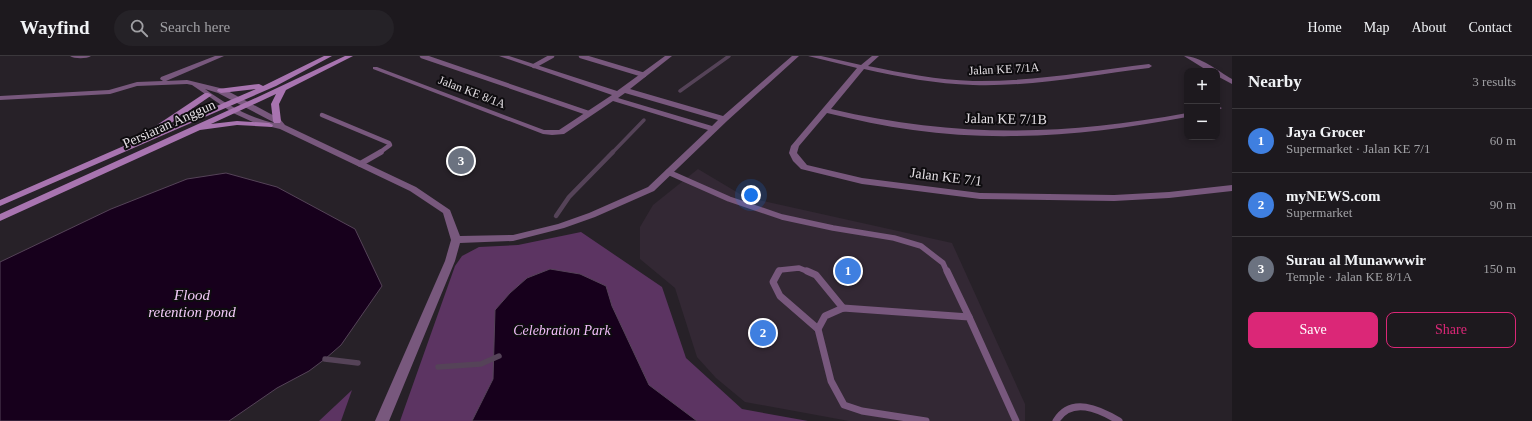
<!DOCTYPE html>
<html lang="en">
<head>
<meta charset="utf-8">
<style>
	body { margin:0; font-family:"Times New Roman",serif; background:#252227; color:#f1f3f6 }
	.controls { position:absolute; right:12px; top:12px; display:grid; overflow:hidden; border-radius:8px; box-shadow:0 2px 6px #0003 }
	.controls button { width:36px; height:36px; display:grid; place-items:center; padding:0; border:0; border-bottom:1px solid #3b383c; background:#1d191e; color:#f1f3f6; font:20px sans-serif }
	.you { position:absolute; left:751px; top:139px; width:14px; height:14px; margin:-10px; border:3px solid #fff; border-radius:50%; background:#1a73e8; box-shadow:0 0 0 6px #1a73e833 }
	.badge { display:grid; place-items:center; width:26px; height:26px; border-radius:50%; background:#db2777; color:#fff; font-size:13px; font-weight:700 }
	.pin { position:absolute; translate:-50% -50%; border:2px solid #fff; box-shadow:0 1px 4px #0006 }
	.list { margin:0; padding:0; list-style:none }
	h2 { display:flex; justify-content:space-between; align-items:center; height:52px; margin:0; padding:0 16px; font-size:17px }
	h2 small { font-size:13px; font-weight:400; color:#a0a0a4 }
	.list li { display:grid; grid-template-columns:26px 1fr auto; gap:12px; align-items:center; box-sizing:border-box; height:64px; padding:0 16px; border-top:1px solid #3b383c }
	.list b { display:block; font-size:15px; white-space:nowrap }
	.list p { margin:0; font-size:13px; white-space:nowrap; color:#a0a0a4 }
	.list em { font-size:13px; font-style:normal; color:#a0a0a4 }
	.actions { display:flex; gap:8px; padding:12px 16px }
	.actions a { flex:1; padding:9px 0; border:1px solid #db2777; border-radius:8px; text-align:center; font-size:14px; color:#db2777 }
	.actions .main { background:#db2777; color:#fff }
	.icon { flex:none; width:22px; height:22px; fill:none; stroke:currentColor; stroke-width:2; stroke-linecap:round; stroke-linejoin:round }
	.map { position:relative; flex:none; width:1232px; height:365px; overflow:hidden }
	header { display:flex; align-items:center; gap:24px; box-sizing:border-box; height:56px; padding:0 20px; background:#1d191e; border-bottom:1px solid #3b383c }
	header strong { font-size:19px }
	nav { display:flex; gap:22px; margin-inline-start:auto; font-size:14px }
	.search { width:280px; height:36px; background:#252227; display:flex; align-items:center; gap:10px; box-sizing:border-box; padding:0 14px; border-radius:22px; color:#a0a0a4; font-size:15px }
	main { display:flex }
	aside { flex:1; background:#1d191e }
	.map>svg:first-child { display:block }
	.built { fill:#332834 }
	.green { fill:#5c3462 }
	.water { fill:#17001c; stroke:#554358 }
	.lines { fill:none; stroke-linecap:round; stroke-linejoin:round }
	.stream-far2 { stroke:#554358; stroke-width:3.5 }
	.stream-far1 { stroke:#554358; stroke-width:4.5 }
	.stream { stroke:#554358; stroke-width:5.5 }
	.lane-far2 { stroke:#78587d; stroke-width:4.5 }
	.lane-far1 { stroke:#78587d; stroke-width:5.5 }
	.lane { stroke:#78587d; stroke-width:7 }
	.street { fill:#78587d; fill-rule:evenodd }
	.secondary { fill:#a874b0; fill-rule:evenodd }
	.labels { text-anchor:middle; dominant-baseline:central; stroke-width:4; stroke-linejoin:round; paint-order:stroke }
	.far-street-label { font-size:12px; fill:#e5e0e5; stroke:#0e0c0f }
	.street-label { font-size:14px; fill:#e5e0e5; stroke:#0e0c0f }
	.park-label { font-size:14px; font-style:italic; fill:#f3befb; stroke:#0e0c0f }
	.water-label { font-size:15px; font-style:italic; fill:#f1c9f7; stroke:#0e0c0f }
</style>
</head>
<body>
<header>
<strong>Wayfind</strong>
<div class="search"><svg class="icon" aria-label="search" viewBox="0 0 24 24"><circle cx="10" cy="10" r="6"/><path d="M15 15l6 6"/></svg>Search here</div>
<nav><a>Home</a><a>Map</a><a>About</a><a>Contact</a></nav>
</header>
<main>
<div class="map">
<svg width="1232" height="365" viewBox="0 0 1232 365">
	<rect width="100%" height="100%" fill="#272128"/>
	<polygon class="built" points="698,113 745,141 952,187 1025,348 1025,365 849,365 745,346 716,322 697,301 675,232 640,203 640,171 653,149"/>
	<g class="green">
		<polygon points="581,176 662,231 686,302 742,353 808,365 400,365 455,210 462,200 479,191 518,189"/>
		<polygon points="352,334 341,365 319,365"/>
	</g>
	<g class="water">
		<polygon points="226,117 277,131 355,173 382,230 341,289 325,303 309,315 277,332 229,365 0,365 0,206 111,153 187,123"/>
		<polygon points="550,213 580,218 606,230 612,250 649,329 697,365 472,365 493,323 495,254 510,237 527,222"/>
	</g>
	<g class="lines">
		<g class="stream-far2">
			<polyline points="680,35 729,0"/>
			<polyline points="612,97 644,64"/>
		</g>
		<polyline class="stream-far1" points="556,160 569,141 613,96"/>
		<g class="stream">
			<polyline points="325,303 358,307"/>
			<polyline points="438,311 481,308 499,300"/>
		</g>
		<g class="lane-far2">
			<polyline points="422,0 588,57"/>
			<polyline points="581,0 644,19"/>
			<polyline points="534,10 552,0"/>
			<polyline points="322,59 389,87 390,89 379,97"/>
		</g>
		<g class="lane-far1">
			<polyline points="360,108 381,96"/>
			<polyline points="668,116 729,143 782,161 833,172 894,182 921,190 943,207 947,216"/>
			<polyline points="779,216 780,214 799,212 809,216"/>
		</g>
		<g class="lane">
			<polyline points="779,215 773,226 780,240 818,273"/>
			<polyline points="807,215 816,219 843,252"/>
			<polyline points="947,215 969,261"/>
			<polyline points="926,365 862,355 844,349 831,325 818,273 825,260 843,252 969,261 1016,365"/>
			<path d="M1056 365C1071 340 1099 353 1119 365"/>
		</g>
		<g class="street">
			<path d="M70 0H91C87 3 74 3 70 0Z"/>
			<path d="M215 0H224L166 25 187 24 224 33 280 63 285 69 416 131 450 154 460 180 513 179 558 168 589 157 648 131 708 74 613 45 564 78 552 79 543 78 373 13V11H377L544 74H559L612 39 499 0H509L617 35 665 0H672L630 33 723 60 792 0H799L727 65 654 135 595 161 564 172 513 185 460 187 455 205 389 365H375L445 205 451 184 443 157 410 135 280 73 255 67 233 57 192 29 187 28 137 30 110 38 0 44V40L109 34 137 26 163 25 160 23 161 21ZM205 33 218 37 275 67C249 62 226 48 205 33ZM625 37 718 64 712 70 618 42Z"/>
			<path d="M808 0H821L861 9 872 0H879L868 10C902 17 938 24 973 25 1032 26 1091 15 1149 8L1152 10 1149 12C1092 19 1030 31 973 29 936 28 900 21 864 13L831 53C955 82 1062 80 1187 57V61C1097 78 1005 87 913 74 884 70 856 64 827 57L799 90 797 97 807 109 862 122 980 137 1114 139 1169 136 1232 129V135L1169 142 1114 145 980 143 862 128 801 113 793 105 789 97 791 90 857 12Z"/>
			<path d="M1184 0C1200 0 1218 15 1232 23V28L1217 20V15H1208Z"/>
			<polygon points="1217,50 1222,52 1217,55"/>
		</g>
		<g class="secondary">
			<polygon points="324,0 332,0 276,30 0,150 0,144 158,75 154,75 154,71 205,37 208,37 212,39 161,74 256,33 221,37 217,35 218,33 259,28 263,30"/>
			<polygon points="345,0 353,0 286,34 279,48 281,65 280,67 274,67 273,65 271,48 276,38 211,68 237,65 269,67 273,69 272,71 237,69 200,74 0,165 0,158 260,40"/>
		</g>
	</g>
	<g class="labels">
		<g class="far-street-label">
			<text transform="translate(1004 13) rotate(-3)">Jalan KE 7/1A</text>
			<text transform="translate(472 36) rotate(21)">Jalan KE 8/1A</text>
		</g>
		<g class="street-label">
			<text transform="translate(1006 63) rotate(1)">Jalan KE 7/1B</text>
			<text transform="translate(169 68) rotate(-24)">Persiaran Anggun</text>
			<text transform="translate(946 121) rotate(7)">Jalan KE 7/1</text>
		</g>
		<g class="park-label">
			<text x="562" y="274">Celebration Park</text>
		</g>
		<g class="water-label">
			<text x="192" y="239">Flood<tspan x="192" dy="17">retention pond</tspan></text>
		</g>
	</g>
</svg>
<div class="controls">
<button>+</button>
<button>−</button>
</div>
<div class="you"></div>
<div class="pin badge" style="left:848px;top:215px;background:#3f7fe0">1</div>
<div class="pin badge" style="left:763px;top:277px;background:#3f7fe0">2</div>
<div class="pin badge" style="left:461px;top:105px;background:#6b7280">3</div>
</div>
<aside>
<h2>Nearby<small>3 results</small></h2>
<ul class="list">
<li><span class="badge" style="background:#3f7fe0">1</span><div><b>Jaya Grocer</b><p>Supermarket · Jalan KE 7/1</p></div><em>60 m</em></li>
<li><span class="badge" style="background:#3f7fe0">2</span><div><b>myNEWS.com</b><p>Supermarket</p></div><em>90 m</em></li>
<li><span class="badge" style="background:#6b7280">3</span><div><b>Surau al Munawwwir</b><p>Temple · Jalan KE 8/1A</p></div><em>150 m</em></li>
</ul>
<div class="actions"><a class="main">Save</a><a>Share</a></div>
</aside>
</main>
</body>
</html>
